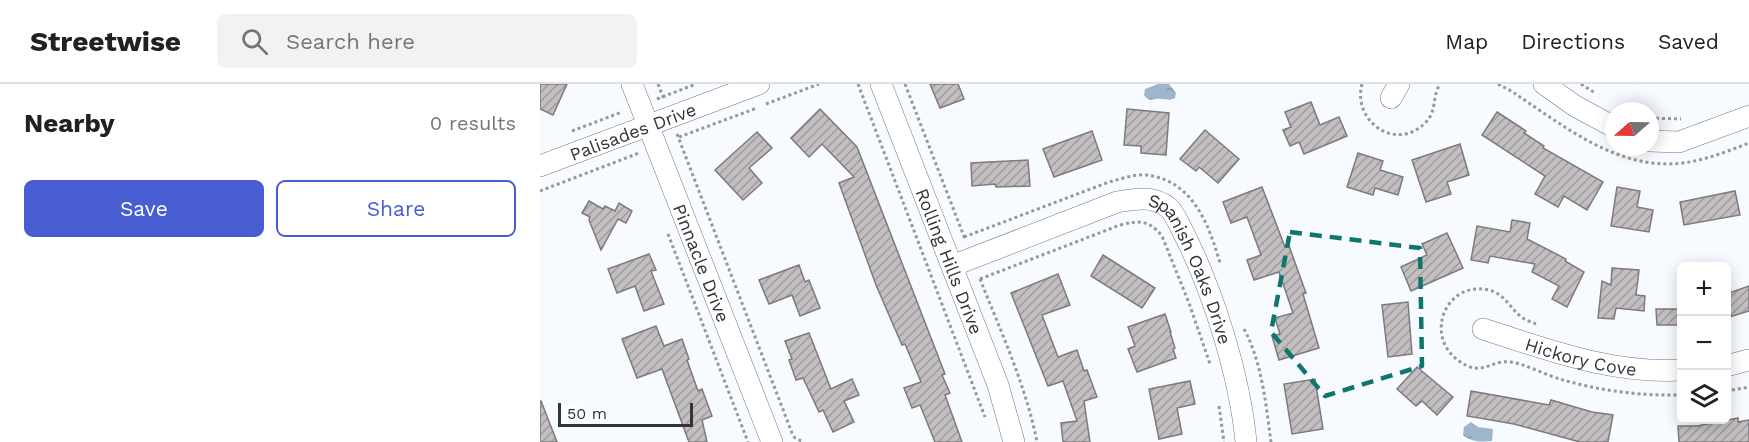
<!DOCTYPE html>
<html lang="en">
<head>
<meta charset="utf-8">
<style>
	body { margin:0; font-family:"Work Sans",sans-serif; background:#f2f2f2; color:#202124 }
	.controls { position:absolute; right:18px; bottom:18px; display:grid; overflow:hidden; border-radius:9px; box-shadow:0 3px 15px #0003 }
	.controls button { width:54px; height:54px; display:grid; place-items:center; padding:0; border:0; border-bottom:2px solid #e0e0e0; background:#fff; color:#202124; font:30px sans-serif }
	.compass { position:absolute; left:1065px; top:18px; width:54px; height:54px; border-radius:50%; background:#fff; box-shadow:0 3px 15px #0003; rotate:250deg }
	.scale { position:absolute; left:18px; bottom:15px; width:135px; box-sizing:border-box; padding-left:6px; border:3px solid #333436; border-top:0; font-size:16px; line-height:21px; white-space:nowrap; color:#333436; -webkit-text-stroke:4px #fff; paint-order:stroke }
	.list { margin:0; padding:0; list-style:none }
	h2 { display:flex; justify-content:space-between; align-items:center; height:78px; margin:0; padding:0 24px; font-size:26px }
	h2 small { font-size:20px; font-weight:400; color:#757577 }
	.actions { display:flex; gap:12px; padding:18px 24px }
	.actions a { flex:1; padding:14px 0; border:2px solid #475dd1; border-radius:9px; text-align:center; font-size:21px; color:#475dd1 }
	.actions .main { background:#475dd1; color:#fff }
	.icon { flex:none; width:33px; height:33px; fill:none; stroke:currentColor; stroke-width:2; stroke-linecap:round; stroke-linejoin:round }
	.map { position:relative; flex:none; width:1209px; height:358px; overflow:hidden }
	header { display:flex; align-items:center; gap:36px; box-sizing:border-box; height:84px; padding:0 30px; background:#fff; border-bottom:2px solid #e0e0e0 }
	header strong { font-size:28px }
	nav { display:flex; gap:33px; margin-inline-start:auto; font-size:21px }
	.search { width:420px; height:54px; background:#f2f2f2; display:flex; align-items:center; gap:15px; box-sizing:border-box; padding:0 21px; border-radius:9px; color:#757577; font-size:22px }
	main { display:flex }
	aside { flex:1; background:#fff }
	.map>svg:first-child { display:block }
	.water { fill:url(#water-ripples) }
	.building { fill:url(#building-hatch); stroke:#7e797c; stroke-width:1.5 }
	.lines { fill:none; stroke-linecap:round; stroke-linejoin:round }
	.street-casing { stroke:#73777a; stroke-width:22 }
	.path { stroke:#96989b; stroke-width:3; stroke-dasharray:3 3; stroke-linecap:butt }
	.street { stroke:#fff; stroke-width:21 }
	.marked { fill:none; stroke:#0f766e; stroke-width:4.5; stroke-dasharray:12 8; stroke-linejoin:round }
	.labels { text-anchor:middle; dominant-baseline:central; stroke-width:6; stroke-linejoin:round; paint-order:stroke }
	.street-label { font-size:18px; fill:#333436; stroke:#fff }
</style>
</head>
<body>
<header>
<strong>Streetwise</strong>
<div class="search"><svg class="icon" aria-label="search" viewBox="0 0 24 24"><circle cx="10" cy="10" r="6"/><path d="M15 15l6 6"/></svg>Search here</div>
<nav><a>Map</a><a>Directions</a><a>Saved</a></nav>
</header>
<main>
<aside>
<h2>Nearby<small>0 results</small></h2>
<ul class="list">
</ul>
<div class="actions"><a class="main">Save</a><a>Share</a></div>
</aside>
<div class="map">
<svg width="1209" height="358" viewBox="0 0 1209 358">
	<defs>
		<pattern id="water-ripples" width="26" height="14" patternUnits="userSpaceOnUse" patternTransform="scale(1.5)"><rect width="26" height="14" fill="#9fb5cc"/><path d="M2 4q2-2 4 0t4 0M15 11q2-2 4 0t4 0" fill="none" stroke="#8294a6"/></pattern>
		<pattern id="building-hatch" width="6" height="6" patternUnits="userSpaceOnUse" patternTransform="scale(1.5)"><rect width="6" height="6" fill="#c3bec0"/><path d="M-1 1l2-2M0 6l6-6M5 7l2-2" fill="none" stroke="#9f9b9d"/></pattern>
	</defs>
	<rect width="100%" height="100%" fill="#f7fbff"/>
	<g class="water">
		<path d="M618 0H629L636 9 635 14C629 17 628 15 621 15 613 14 609 19 604 11L605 5Z"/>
		<path d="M931 338 938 343 953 345 952 357C941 358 931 358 923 351L924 343Z"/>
	</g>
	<g class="building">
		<polygon points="0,0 27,0 13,31 0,25"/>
		<polygon points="390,0 418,0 424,15 400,24"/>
		<polygon points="771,18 780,41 799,33 807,52 764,70 759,58 750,62 743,46 751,43 745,28"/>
		<polygon points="280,25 317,63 405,290 402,291 410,309 405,311 422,358 395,358 380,321 372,324 364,304 381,298 365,260 362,261 336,201 299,99 314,93 282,60 269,73 251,54"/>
		<polygon points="587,25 629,29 626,71 601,69 601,62 584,61"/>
		<polygon points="957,28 986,47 984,49 1004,62 1003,64 1063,98 1047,126 1024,112 1018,123 995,110 1005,92 942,51"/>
		<polygon points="665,46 699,75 678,99 659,83 656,87 640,75"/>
		<polygon points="552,47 562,76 514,93 503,65"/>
		<polygon points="217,48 232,64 209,84 222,99 203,116 175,86"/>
		<polygon points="920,60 929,91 907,98 911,110 886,118 872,76"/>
		<polygon points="818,69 843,77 840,86 863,93 858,111 835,104 833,111 807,103"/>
		<polygon points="488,76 490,102 456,103 455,100 432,102 431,79"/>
		<polygon points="722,103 745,163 749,162 766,209 763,210 779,264 739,276 732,252 740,250 735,234 753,229 739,188 714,196 707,176 721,171 707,133 691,139 683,118"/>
		<polygon points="1077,103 1100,107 1097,123 1113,126 1109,148 1071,142"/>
		<polygon points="1195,107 1200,131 1144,141 1140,118"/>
		<polygon points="49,117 63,125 65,122 75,127 79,119 92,127 86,139 78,135 61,166 49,136 50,133 42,129"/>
		<polygon points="972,136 990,139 987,155 1026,175 1025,177 1044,188 1027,223 1012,215 1019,202 992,188 995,180 950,172 948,179 931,176 937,142 970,148"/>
		<polygon points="907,149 923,184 871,207 861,183 887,171 882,160"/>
		<polygon points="109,170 116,186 111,187 124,220 104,227 95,202 77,209 68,185"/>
		<polygon points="563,171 615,204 602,224 551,192"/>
		<polygon points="259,181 265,198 269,196 280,224 260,232 252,211 229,220 219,196"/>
		<polygon points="1072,184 1099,186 1096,211 1105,212 1104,227 1076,224 1074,235 1058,234 1062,197 1071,201"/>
		<polygon points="518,190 530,221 502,231 518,273 537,266 544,287 547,286 557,313 544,317 550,358 523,358 521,339 537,337 523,297 508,302 471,209"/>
		<polygon points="1209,202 1209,227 1186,234 1186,210"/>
		<polygon points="868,218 872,270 848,273 842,221"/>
		<polygon points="1116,225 1142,225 1142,241 1117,241"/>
		<polygon points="625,230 631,248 630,248 635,264 633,265 636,274 597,288 588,265 595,262 588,243"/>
		<polygon points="116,242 124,262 142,255 149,275 147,276 158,307 162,305 172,332 162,336 167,358 149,358 122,285 97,294 82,255"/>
		<polygon points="269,249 291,305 312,295 319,311 304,317 314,338 293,348 283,326 279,328 263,294 256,296 249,276 252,275 245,257"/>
		<polygon points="877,283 913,313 897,331 882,317 876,322 857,305"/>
		<polygon points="775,295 783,345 752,350 744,300"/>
		<polygon points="650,297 655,320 637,324 642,350 619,355 609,305"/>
		<polygon points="931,307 1009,321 1011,316 1052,328 1073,331 1068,358 1040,358 974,340 927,332"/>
		<polygon points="0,317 1,317 17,358 0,358"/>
		<polygon points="1198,334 1198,338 1209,336 1209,358 1139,358 1138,342 1157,342"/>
	</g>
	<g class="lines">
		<g class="street-casing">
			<g id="street">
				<path id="s1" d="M92 0 232 358"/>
				<path id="s2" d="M341 0 458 301 474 358"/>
				<polyline points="1004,0 1035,22 1074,43"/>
				<polyline points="851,14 859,0"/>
				<polyline points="1110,57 1139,58 1209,32"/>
				<path id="s3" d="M0 82 219 0"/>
				<path id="s4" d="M412 182 577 118C595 115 613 111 629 124 635 130 639 140 643 148 673 206 700 293 706 358"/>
				<path id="s5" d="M943 245C1009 266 1071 290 1142 286"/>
				<polyline points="1186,282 1209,276"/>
			</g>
		</g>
		<g class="path">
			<polyline points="118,0 124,15"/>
			<polyline points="318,0 445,333"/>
			<polyline points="365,0 425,155"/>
			<path d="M822 0C812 38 857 69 886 38 897 27 892 12 900 0"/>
			<path d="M958 0 971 7C1023 41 1077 87 1143 79 1166 76 1188 67 1209 59"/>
			<polyline points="1041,0 1055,9"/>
			<polyline points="117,15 156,0"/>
			<polyline points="226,20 279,0"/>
			<polyline points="1110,34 1141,35"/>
			<polyline points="32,47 82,28"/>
			<polyline points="137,50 252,349 255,354 264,358"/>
			<polyline points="139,53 217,24"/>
			<polyline points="0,107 99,69"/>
			<polyline points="128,150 208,358"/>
			<path d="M424 153 569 98C581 95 594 90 606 91 653 96 669 141 680 179"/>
			<path d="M440 195 580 141C599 136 609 136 622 152L649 219 670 280"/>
			<path d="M440 195C461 248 486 302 497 358"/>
			<path d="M996 240C991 238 985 236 980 232 969 222 964 210 949 206 906 196 883 252 919 277 943 294 950 275 971 278 985 280 1008 292 1023 296 1062 307 1101 312 1142 311"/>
			<path d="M704 245C722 278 726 321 731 358"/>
			<polyline points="1186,307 1209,303"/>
			<polyline points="679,322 684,358"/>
		</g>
		<use href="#street" class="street"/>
	</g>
	<path class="marked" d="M750 148 880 164 882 282 785 312 731 248Z"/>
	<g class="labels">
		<g class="street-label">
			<text stroke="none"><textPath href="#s3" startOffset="99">Palisades Drive</textPath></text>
			<text stroke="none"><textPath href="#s2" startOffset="190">Rolling Hills Drive</textPath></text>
			<text stroke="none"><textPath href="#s1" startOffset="192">Pinnacle Drive</textPath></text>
			<text stroke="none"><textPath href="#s4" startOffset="294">Spanish Oaks Drive</textPath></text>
			<text stroke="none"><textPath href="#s5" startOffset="102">Hickory Cove</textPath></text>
		</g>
	</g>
</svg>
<div class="controls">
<button>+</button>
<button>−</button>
<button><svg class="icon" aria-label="layers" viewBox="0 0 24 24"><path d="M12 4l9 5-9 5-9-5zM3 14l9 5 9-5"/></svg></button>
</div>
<svg class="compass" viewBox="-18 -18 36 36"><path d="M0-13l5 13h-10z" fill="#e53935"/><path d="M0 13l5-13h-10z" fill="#757577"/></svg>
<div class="scale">50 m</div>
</div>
</main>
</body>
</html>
